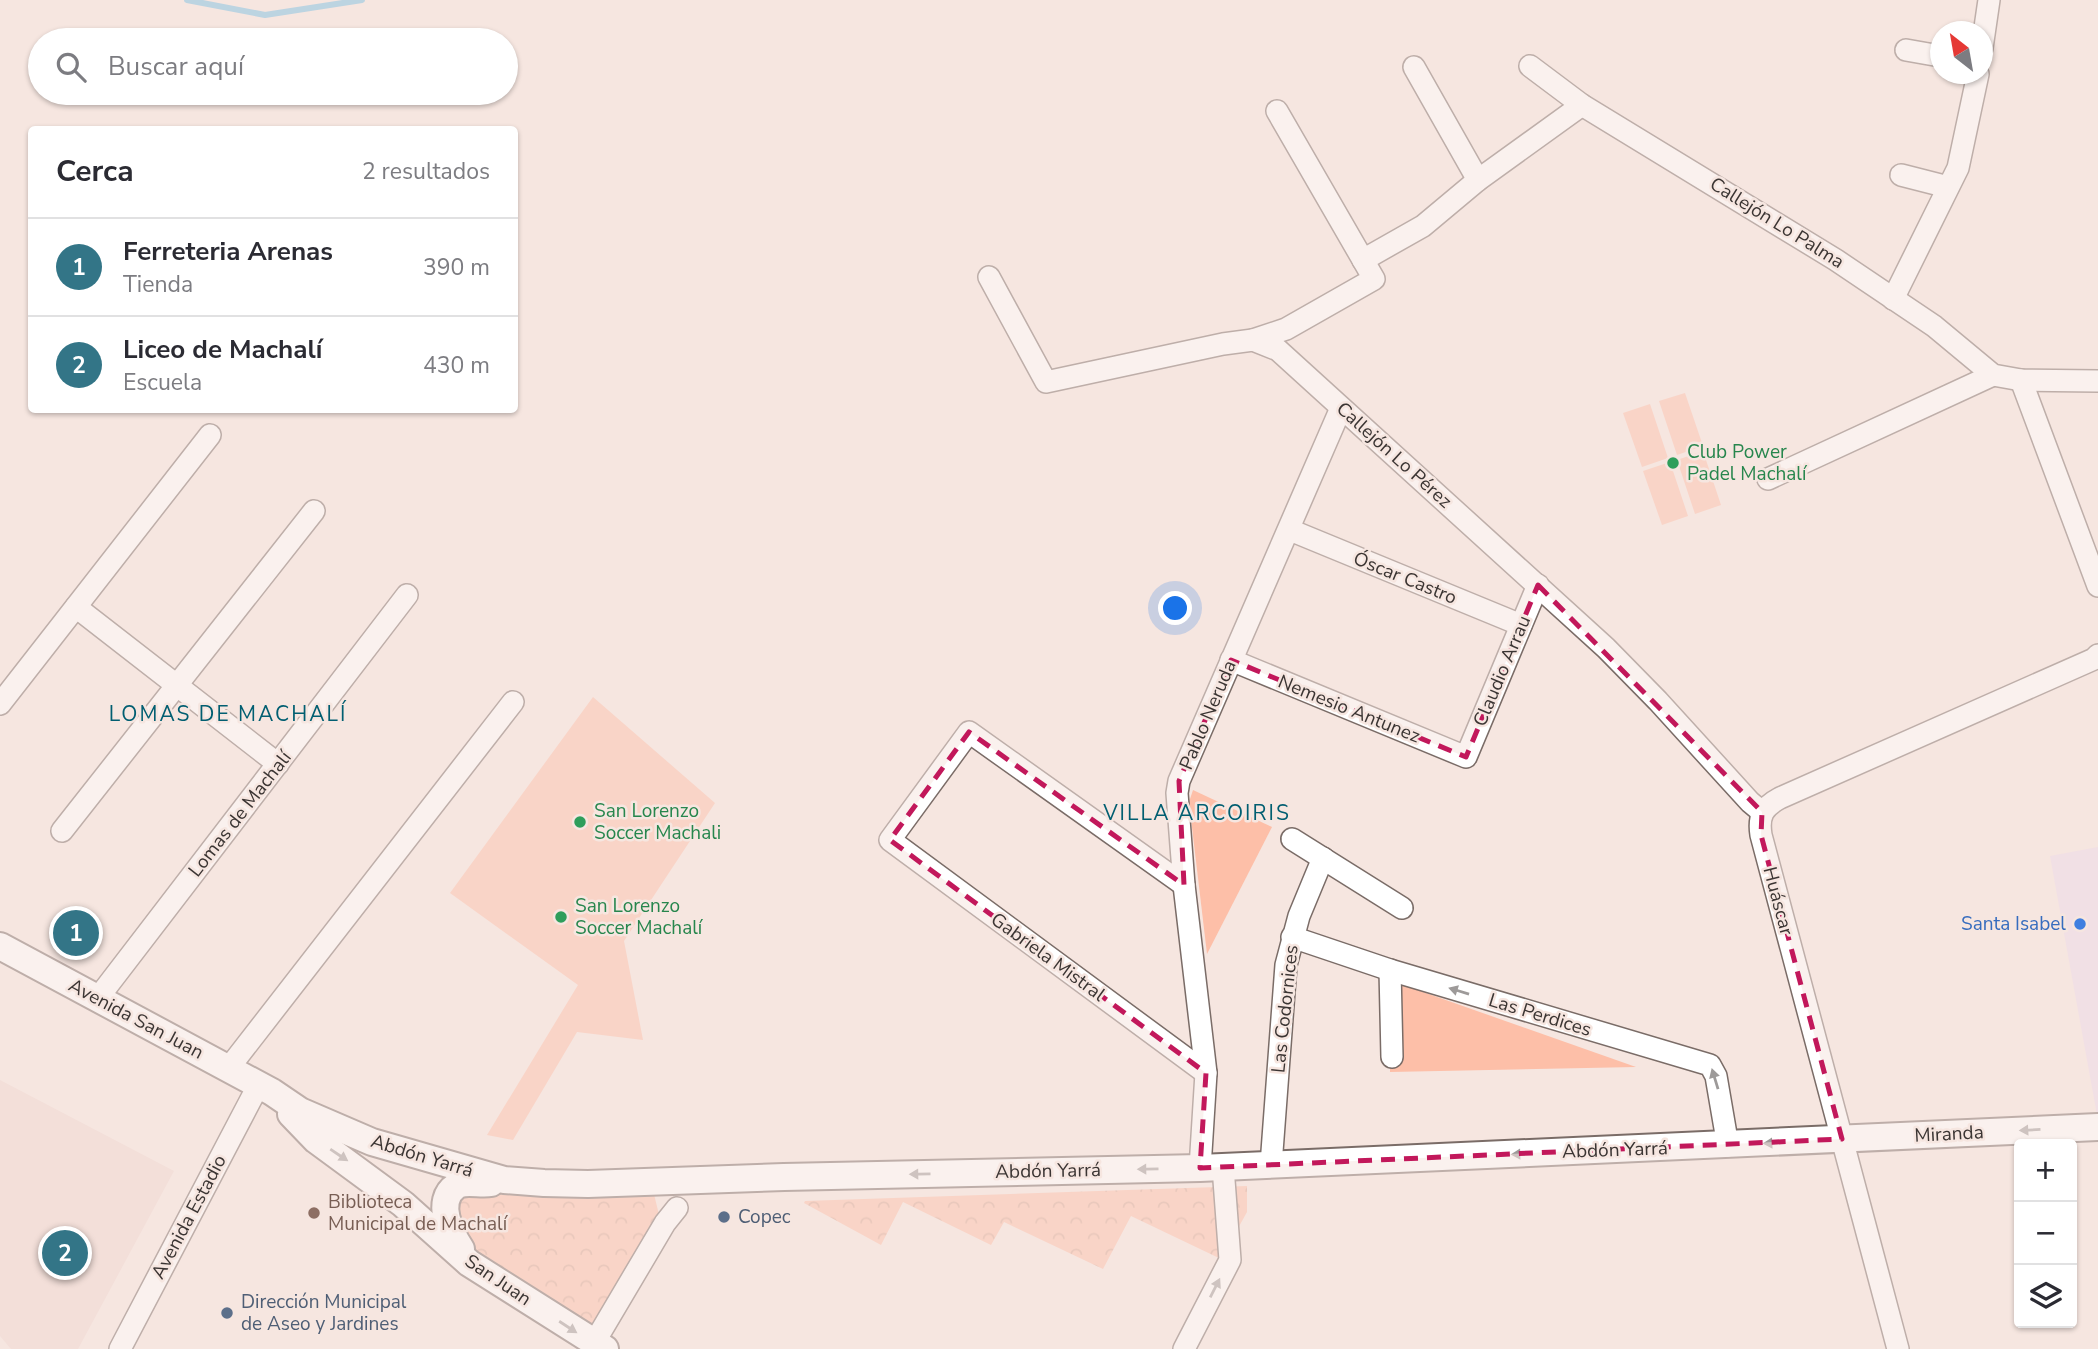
<!DOCTYPE html>
<html lang="es">
<head>
<meta charset="utf-8">
<style>
	body { margin:0; font-family:"Nunito Sans",sans-serif; background:#f2f2f3; color:#2b2b33 }
	.controls { position:absolute; right:21px; bottom:21px; display:grid; overflow:hidden; border-radius:7px; box-shadow:0 2px 5px #0004 }
	.controls button { width:63px; height:63px; display:grid; place-items:center; padding:0; border:0; border-bottom:2px solid #e1e1e2; background:#fff; color:#2b2b33; font:35px sans-serif }
	.compass { position:absolute; left:1930px; top:21px; width:63px; height:63px; border-radius:50%; background:#fff; box-shadow:0 2px 5px #0004; rotate:329deg }
	.you { position:absolute; left:1176px; top:609px; width:24px; height:24px; margin:-18px; border:5px solid #fff; border-radius:50%; background:#1a73e8; box-shadow:0 0 0 10px #1a73e833 }
	.badge { display:grid; place-items:center; width:46px; height:46px; border-radius:50%; background:#337587; color:#fff; font-size:23px; font-weight:700 }
	.pin { position:absolute; translate:-50% -50%; border:4px solid #fff; box-shadow:0 2px 7px #0006 }
	.list { margin:0; padding:0; list-style:none }
	h2 { display:flex; justify-content:space-between; align-items:center; height:91px; margin:0; padding:0 28px; font-size:30px }
	h2 small { font-size:23px; font-weight:400; color:#7c7c81 }
	.list li { display:grid; grid-template-columns:46px 1fr auto; gap:21px; align-items:center; box-sizing:border-box; height:98px; padding:0 28px; border-top:2px solid #e1e1e2 }
	.list b { display:block; font-size:26px; white-space:nowrap }
	.list p { margin:0; font-size:23px; white-space:nowrap; color:#7c7c81 }
	.list em { font-size:23px; font-style:normal; color:#7c7c81 }
	.icon { flex:none; width:38px; height:38px; fill:none; stroke:currentColor; stroke-width:2; stroke-linecap:round; stroke-linejoin:round }
	.map { position:relative; flex:none; width:2098px; height:1349px; overflow:hidden }
	.search { position:absolute; background:#fff; box-shadow:0 2px 5px #0004; left:28px; top:28px; width:490px; height:77px; display:flex; align-items:center; gap:18px; box-sizing:border-box; padding:0 24px; border-radius:38px; color:#7c7c81; font-size:26px }
	.panel { position:absolute; background:#fff; box-shadow:0 2px 5px #0004; left:28px; top:126px; width:490px; height:287px; border-radius:7px }
	.map>svg:first-child { display:block }
	.commercial { fill:#ecd9ea }
	.education { fill:#efd7d0 }
	.green { fill:#fdbfa8 }
	.park { fill:url(#park-crowns) }
	.lines { fill:none; stroke-linecap:round; stroke-linejoin:round }
	.stream { stroke:#75bee3; stroke-width:6 }
	.minor-casing { stroke:#7a6c67; stroke-width:24 }
	.major-casing { stroke:#7a6c67; stroke-width:30 }
	.minor { stroke:#fff; stroke-width:21 }
	.major { stroke:#fff; stroke-width:26 }
	.oneway { fill:#9d9a99 }
	.marked { fill:none; stroke:#c2185b; stroke-width:5; stroke-dasharray:14 9; stroke-linejoin:round }
	.leisure-dot { fill:#2e9e5b; stroke:#f6e6e0; stroke-width:2.5 }
	.shop-dot { fill:#3f7fe0; stroke:#f6e6e0; stroke-width:2.5 }
	.education-dot { fill:#8d6e63; stroke:#f6e6e0; stroke-width:2.5 }
	.service-dot { fill:#5c6f8a; stroke:#f6e6e0; stroke-width:2.5 }
	.labels { text-anchor:middle; dominant-baseline:central; stroke-width:5; stroke-linejoin:round; paint-order:stroke }
	.street-label { font-size:19px; fill:#3b3533; stroke:#f6e6e0 }
	.leisure-label { font-size:19px; fill:#27864d; stroke:#f6e6e0; text-anchor:start }
	.shop-label { font-size:19px; fill:#366cbe; stroke:#f6e6e0; text-anchor:end }
	.education-label { font-size:19px; fill:#785e54; stroke:#f6e6e0; text-anchor:start }
	.service-label { font-size:19px; fill:#4e5e75; stroke:#f6e6e0; text-anchor:start }
	.neighbourhood-label { font-size:21px; letter-spacing:2px; fill:#015e71; stroke:#f6e6e0 }
</style>
</head>
<body>
<div class="map">
<svg width="2098" height="1349" viewBox="0 0 2098 1349">
	<defs>
		<pattern id="park-crowns" width="20" height="18" patternUnits="userSpaceOnUse" patternTransform="scale(1.75)"><rect width="20" height="18" fill="#fdbfa8"/><path d="M2 6a3 3 0 1 1 6 0M12 15a3 3 0 1 1 6 0" fill="none" stroke="#daa591"/></pattern>
	</defs>
	<rect width="100%" height="100%" fill="#f6e6e0"/>
	<polygon class="commercial" points="2098,847 2098,1115 2097,1115 2050,856"/>
	<polygon class="education" points="0,1080 174,1171 78,1349 11,1349 0,1336"/>
	<g class="green">
		<polygon points="1685,393 1703,446 1677,455 1659,401"/>
		<polygon points="1650,404 1668,458 1642,467 1623,413"/>
		<polygon points="1703,451 1721,505 1695,514 1677,460"/>
		<polygon points="1670,462 1688,516 1662,525 1643,471"/>
		<polygon points="593,697 715,803 624,941 643,1040 577,1032 513,1140 487,1135 578,985 450,893"/>
		<polygon points="1193,790 1272,827 1207,954 1189,802"/>
		<polygon points="1389,980 1636,1067 1390,1072"/>
	</g>
	<g class="park">
		<polygon points="1247,1186 1247,1212 1221,1259 1131,1216 1103,1269 1004,1222 991,1245 903,1202 881,1245 804,1203 805,1201"/>
		<polygon points="512,1188 559,1198 654,1194 660,1219 596,1332 471,1249 453,1203 461,1190"/>
	</g>
	<g class="lines">
		<polyline class="stream" points="187,0 265,15 362,0"/>
		<g class="minor-casing">
			<g id="minor">
				<polyline points="1982,48 1989,0"/>
				<polyline points="1906,50 1940,56"/>
				<polyline points="1530,66 1582,105 1836,260 1934,326 1993,375 2021,380 2098,381"/>
				<polyline points="1414,67 1478,180"/>
				<polyline points="1901,175 1948,187"/>
				<polyline points="1363,260 1423,226 1478,180 1582,105"/>
				<polyline points="989,277 1046,382 1223,344 1253,340 1278,350 1606,648 1658,701 1750,802 1762,812"/>
				<polyline points="1893,299 1958,168 1978,74"/>
				<polyline points="1253,340 1286,329 1374,279 1277,111"/>
				<polyline points="2021,380 2098,586"/>
				<polyline points="1768,479 1993,375"/>
				<polyline points="1290,530 1521,625"/>
				<polyline points="76,607 278,764"/>
				<polyline points="1231,660 1466,757 1538,585"/>
				<polyline points="0,704 210,435"/>
				<polyline points="62,831 314,511"/>
				<polyline points="1292,839 1402,908"/>
				<polyline points="1184,885 969,732 890,840 1206,1073"/>
				<polyline points="1292,937 1390,970 1710,1065 1716,1076 1728,1146"/>
				<polyline points="1390,970 1392,1057"/>
				<polyline points="98,998 407,595"/>
				<polyline points="228,1069 513,702"/>
				<polyline points="1271,1165 1286,965 1299,916 1323,858"/>
				<polyline points="1200,1168 1206,1073 1184,885 1177,793 1179,781 1341,408"/>
				<polyline points="594,1343 665,1223 677,1208"/>
				<polyline points="120,1349 258,1086"/>
				<polyline points="1184,1349 1230,1260 1223,1167"/>
				<path d="M1898 1349 1761 835C1758 816 1763 807 1780 798L2094 659 2098 655"/>
			</g>
		</g>
		<g class="major-casing">
			<g id="major">
				<polyline points="0,946 272,1092 300,1111 372,1142 504,1180 544,1183 588,1184 784,1177 1200,1168 2098,1127"/>
				<polyline points="291,1114 316,1140 403,1204 469,1263 605,1349"/>
				<path d="M461 1249C451 1234 434 1201 456 1186 465 1180 480 1185 491 1183"/>
			</g>
		</g>
		<use href="#minor" class="minor"/>
		<use href="#major" class="major"/>
	</g>
	<defs><path id="oneway-solid" d="M-6-.8H1V-3.2L6.5 0L1 3.2V.8H-6Z" transform="scale(1.75)"/></defs>
	<g class="oneway">
		<use href="#oneway-solid" transform="translate(1459 991) rotate(-163)"/>
		<use href="#oneway-solid" transform="translate(1715 1079) rotate(-107)"/>
		<use href="#oneway-solid" transform="translate(2030 1130) rotate(177)"/>
		<use href="#oneway-solid" transform="translate(1774 1143) rotate(177)"/>
		<use href="#oneway-solid" transform="translate(1522 1154) rotate(178)"/>
		<use href="#oneway-solid" transform="translate(339 1155) rotate(34)"/>
		<use href="#oneway-solid" transform="translate(1148 1169) rotate(179)"/>
		<use href="#oneway-solid" transform="translate(920 1174) rotate(179)"/>
		<use href="#oneway-solid" transform="translate(1215 1288) rotate(-63)"/>
		<use href="#oneway-solid" transform="translate(568 1327) rotate(33)"/>
	</g>
	<path d="M0 0H2098V1349H0ZM1538 585 1762 812 1761 835 1842 1139 1200 1168 1206 1073 890 840 969 732 1184 885 1179 781 1231 660 1466 757Z" fill="#f6e6e0" fill-opacity=".55" fill-rule="evenodd"/>
	<path class="marked" d="M1538 585 1762 812 1761 835 1842 1139 1200 1168 1206 1073 890 840 969 732 1184 885 1179 781 1231 660 1466 757Z"/>
	<g class="leisure-dot">
		<circle cx="1673" cy="463" r="7"/>
		<circle cx="580" cy="822" r="7"/>
		<circle cx="561" cy="917" r="7"/>
	</g>
	<circle class="shop-dot" cx="2080" cy="924" r="7"/>
	<circle class="education-dot" cx="314" cy="1213" r="7"/>
	<g class="service-dot">
		<circle cx="724" cy="1217" r="7"/>
		<circle cx="227" cy="1313" r="7"/>
	</g>
	<g class="labels">
		<g class="street-label">
			<text transform="translate(1777 223) rotate(32)">Callejón Lo Palma</text>
			<text transform="translate(1394 455) rotate(42)">Callejón Lo Pérez</text>
			<text transform="translate(1405 578) rotate(22)">Óscar Castro</text>
			<text transform="translate(1502 671) rotate(-67)">Claudio Arrau</text>
			<text transform="translate(1349 709) rotate(22)">Nemesio Antunez</text>
			<text transform="translate(1208 715) rotate(-67)">Pablo Neruda</text>
			<text transform="translate(240 814) rotate(-52)">Lomas de Machalí</text>
			<text transform="translate(1778 901) rotate(75)">Huáscar</text>
			<text transform="translate(1048 957) rotate(36)">Gabriela Mistral</text>
			<text transform="translate(1285 1009) rotate(-84)">Las Codornices</text>
			<text transform="translate(1540 1015) rotate(17)">Las Perdices</text>
			<text transform="translate(136 1019) rotate(28)">Avenida San Juan</text>
			<text transform="translate(1949 1134) rotate(-3)">Miranda</text>
			<text transform="translate(1615 1150) rotate(-2)">Abdón Yarrá</text>
			<text transform="translate(422 1156) rotate(17)">Abdón Yarrá</text>
			<text transform="translate(1048 1171) rotate(-1)">Abdón Yarrá</text>
			<text transform="translate(189 1217) rotate(-62)">Avenida Estadio</text>
			<text transform="translate(498 1280) rotate(34)">San Juan</text>
		</g>
		<g class="leisure-label">
			<text x="1687" y="452">Club Power<tspan x="1687" dy="22">Padel Machalí</tspan></text>
			<text x="594" y="811">San Lorenzo<tspan x="594" dy="22">Soccer Machali</tspan></text>
			<text x="575" y="906">San Lorenzo<tspan x="575" dy="22">Soccer Machalí</tspan></text>
		</g>
		<g class="shop-label">
			<text x="2066" y="924">Santa Isabel</text>
		</g>
		<g class="education-label">
			<text x="328" y="1202">Biblioteca<tspan x="328" dy="22">Municipal de Machalí</tspan></text>
		</g>
		<g class="service-label">
			<text x="738" y="1217">Copec</text>
			<text x="241" y="1302">Dirección Municipal<tspan x="241" dy="22">de Aseo y Jardines</tspan></text>
		</g>
		<g class="neighbourhood-label">
			<text x="228" y="714">LOMAS DE MACHALÍ</text>
			<text x="1197" y="813">VILLA ARCOIRIS</text>
		</g>
	</g>
</svg>
<div class="controls">
<button>+</button>
<button>−</button>
<button><svg class="icon" aria-label="layers" viewBox="0 0 24 24"><path d="M12 4l9 5-9 5-9-5zM3 14l9 5 9-5"/></svg></button>
</div>
<svg class="compass" viewBox="-18 -18 36 36"><path d="M0-13l5 13h-10z" fill="#e53935"/><path d="M0 13l5-13h-10z" fill="#7c7c81"/></svg>
<div class="you"></div>
<div class="pin badge" style="left:76px;top:933px">1</div>
<div class="pin badge" style="left:65px;top:1253px">2</div>
<div class="search"><svg class="icon" aria-label="search" viewBox="0 0 24 24"><circle cx="10" cy="10" r="6"/><path d="M15 15l6 6"/></svg>Buscar aquí</div>
<section class="panel">
<h2>Cerca<small>2 resultados</small></h2>
<ul class="list">
<li><span class="badge">1</span><div><b>Ferreteria Arenas</b><p>Tienda</p></div><em>390 m</em></li>
<li><span class="badge">2</span><div><b>Liceo de Machalí</b><p>Escuela</p></div><em>430 m</em></li>
</ul>
</section>
</div>
</body>
</html>
